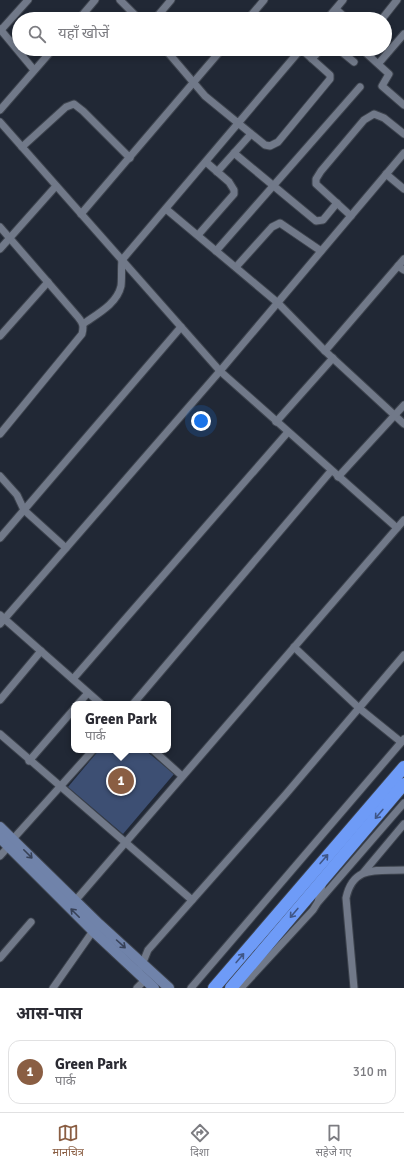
<!DOCTYPE html>
<html lang="hi">
<head>
<meta charset="utf-8">
<style>
	body { margin:0; font-family:Signika,"Noto Sans Devanagari",sans-serif; background:#f7f7f7; color:#2b2b33 }
	.you { position:absolute; left:201px; top:421px; width:14px; height:14px; margin:-10px; border:3px solid #fff; border-radius:50%; background:#1a73e8; box-shadow:0 0 0 6px #1a73e833 }
	.badge { display:grid; place-items:center; width:26px; height:26px; border-radius:50%; background:#8a5e43; color:#fff; font-size:13px; font-weight:700 }
	.pin { position:absolute; translate:-50% -50%; border:2px solid #fff; box-shadow:0 1px 4px #0006 }
	.popup { position:absolute; left:71px; top:701px; width:100px; height:52px; box-sizing:border-box; display:grid; place-content:center; border-radius:8px; background:#fff; filter:drop-shadow(0 1px 3px #0005); font-size:13px; white-space:nowrap; color:#7c7c81 }
	.popup b { font-size:15px; color:#2b2b33 }
	.popup::after { content:''; position:absolute; left:50%; top:100%; margin-left:-8px; border:8px solid transparent; border-top-color:#fff }
	.list { margin:0; padding:0; list-style:none }
	h2 { display:flex; justify-content:space-between; align-items:center; height:52px; margin:0; padding:0 16px; font-size:17px }
	h2 small { font-size:13px; font-weight:400; color:#7c7c81 }
	.list li { display:grid; grid-template-columns:26px 1fr auto; gap:12px; align-items:center; box-sizing:border-box; height:64px; margin:0 8px 8px; padding:0 8px; border:1px solid #e1e1e2; border-radius:12px }
	.list b { display:block; font-size:15px; white-space:nowrap }
	.list p { margin:0; font-size:13px; white-space:nowrap; color:#7c7c81 }
	.list em { font-size:13px; font-style:normal; color:#7c7c81 }
	.icon { flex:none; width:22px; height:22px; fill:none; stroke:currentColor; stroke-width:2; stroke-linecap:round; stroke-linejoin:round }
	.map { position:relative; flex:none; width:404px; height:988px; overflow:hidden }
	.search { position:absolute; background:#fff; box-shadow:0 2px 6px #0003; left:12px; right:12px; top:12px; height:44px; display:flex; align-items:center; gap:10px; box-sizing:border-box; padding:0 14px; border-radius:22px; color:#7c7c81; font-size:15px }
	.sheet { height:124px; background:#fff }
	nav { display:flex; justify-content:space-around; align-items:center; box-sizing:border-box; height:56px; border-top:1px solid #e1e1e2; background:#fff; font-size:11px; color:#7c7c81 }
	nav a { display:grid; justify-items:center; gap:2px }
	nav .on { color:#8a5e43 }
	.map>svg:first-child { display:block }
	.green { fill:#3d4f73 }
	.lines { fill:none; stroke-linecap:round; stroke-linejoin:round }
	.street-casing { stroke:#3d434d; stroke-width:9 }
	.secondary-casing { stroke:#3d434d; stroke-width:12 }
	.highway-casing { stroke:#3d434d; stroke-width:14 }
	.street { stroke:#717989; stroke-width:7 }
	.secondary { stroke:#7083aa; stroke-width:10 }
	.highway { stroke:#6e9bf7; stroke-width:12 }
	.oneway { stroke:#3f5687 }
	.oneway2 { stroke:#374157 }
</style>
</head>
<body>
<div class="map">
<svg width="404" height="988" viewBox="0 0 404 988">
	<rect width="100%" height="100%" fill="#212835"/>
	<polygon class="green" points="99,750 145,750 174,774 123,834 68,787"/>
	<g class="lines">
		<g class="street-casing">
			<g id="street">
				<polyline points="120,0 139,19"/>
				<polyline points="336,9 347,19"/>
				<polyline points="79,19 95,0"/>
				<polyline points="155,19 171,0"/>
				<polyline points="248,19 264,0"/>
				<polyline points="327,19 343,0"/>
				<polyline points="382,19 397,0"/>
				<polyline points="0,29 34,70"/>
				<polyline points="1,30 28,0"/>
				<polyline points="338,49 354,62"/>
				<polyline points="367,54 389,74 382,86 404,105"/>
				<polyline points="312,59 321,49"/>
				<polyline points="379,63 404,34"/>
				<polyline points="0,110 53,49"/>
				<polyline points="0,122 220,371 397,528"/>
				<polyline points="22,147 66,107 74,104 83,111 130,158"/>
				<polyline points="234,153 316,221 323,220 337,203"/>
				<polyline points="217,172 251,134"/>
				<polyline points="386,174 404,189"/>
				<polyline points="166,209 278,303 325,351 404,424"/>
				<polyline points="81,214 222,49"/>
				<polyline points="351,216 316,184 316,179 321,171 364,120 374,114 384,118 404,134"/>
				<path d="M0 227 78 317C83 323 84 326 82 334L0 434"/>
				<polyline points="198,235 234,194 234,190 229,182 206,162"/>
				<polyline points="0,249 56,186"/>
				<polyline points="216,251 360,87"/>
				<polyline points="404,259 398,266 404,270"/>
				<polyline points="236,267 272,227 280,223 321,251"/>
				<path d="M83 324C97 314 117 304 121 286 122 278 121 269 122 260L301 49 330 75V79L278 142 270 146 265 145 205 96 165 49"/>
				<polyline points="0,336 48,282"/>
				<polyline points="325,351 398,266"/>
				<polyline points="276,422 333,358"/>
				<polyline points="0,476 17,495 24,510 66,548"/>
				<polyline points="338,477 404,405"/>
				<polyline points="0,538 181,327"/>
				<polyline points="0,615 101,704"/>
				<polyline points="0,624 220,371 404,153"/>
				<polyline points="294,647 359,708 401,742"/>
				<polyline points="73,679 288,432"/>
				<polyline points="0,700 41,651"/>
				<polyline points="78,704 88,693"/>
				<polyline points="133,704 331,471"/>
				<polyline points="0,734 192,900"/>
				<polyline points="153,750 182,776"/>
				<polyline points="29,761 74,709"/>
				<polyline points="13,839 93,750"/>
				<polyline points="0,856 8,847"/>
				<polyline points="363,873 404,824"/>
				<polyline points="75,901 404,520"/>
				<polyline points="319,901 404,803"/>
				<polyline points="0,958 31,922"/>
				<polyline points="141,967 148,950 286,794 404,655"/>
				<polyline points="53,988 93,931"/>
				<polyline points="137,988 145,980"/>
				<polyline points="191,988 404,739"/>
				<polyline points="241,988 313,910 318,902 323,882"/>
				<path d="M354 988 346 898C353 865 377 871 404 870"/>
			</g>
		</g>
		<g class="secondary-casing">
			<g id="secondary">
				<polyline points="0,827 99,924 169,988"/>
				<polyline points="0,838 93,931 154,988"/>
			</g>
		</g>
		<g class="highway-casing">
			<g id="highway">
				<polyline points="214,988 404,767"/>
				<polyline points="231,988 404,784"/>
			</g>
		</g>
		<use href="#street" class="street"/>
		<use href="#secondary" class="secondary"/>
		<use href="#highway" class="highway"/>
	</g>
	<defs><path id="oneway-shaft" d="M-6 0H5M1.5-3L5.5 0L1.5 3" fill="none" stroke-width="1.6" stroke-linecap="round" stroke-linejoin="round"/></defs>
	<g class="oneway">
		<use href="#oneway-shaft" transform="translate(379 814) rotate(130)"/>
		<use href="#oneway-shaft" transform="translate(324 859) rotate(-49)"/>
		<use href="#oneway-shaft" transform="translate(294 913) rotate(130)"/>
		<use href="#oneway-shaft" transform="translate(240 958) rotate(-50)"/>
	</g>
	<g class="oneway2">
		<use href="#oneway-shaft" transform="translate(28 854) rotate(45)"/>
		<use href="#oneway-shaft" transform="translate(75 913) rotate(-135)"/>
		<use href="#oneway-shaft" transform="translate(121 944) rotate(42)"/>
	</g>
</svg>
<div class="you"></div>
<div class="pin badge" style="left:121px;top:781px">1</div>
<div class="popup"><b>Green Park</b>पार्क</div>
<div class="search"><svg class="icon" aria-label="search" viewBox="0 0 24 24"><circle cx="10" cy="10" r="6"/><path d="M15 15l6 6"/></svg>यहाँ खोजें</div>
</div>
<section class="sheet">
<h2>आस-पास<small></small></h2>
<ul class="list">
<li><span class="badge">1</span><div><b>Green Park</b><p>पार्क</p></div><em>310 m</em></li>
</ul>
</section>
<nav>
<a class="on"><svg class="icon" aria-label="map" viewBox="0 0 24 24"><path d="M3 6l6-2 6 2 6-2v14l-6 2-6-2-6 2zM9 4v14M15 6v14"/></svg>मानचित्र</a>
<a><svg class="icon" aria-label="directions" viewBox="0 0 24 24"><path d="M12 3l9 9-9 9-9-9zM9 14v-3h6M13 9l2 2-2 2"/></svg>दिशा</a>
<a><svg class="icon" aria-label="saved" viewBox="0 0 24 24"><path d="M7 4h10v16l-5-4-5 4z"/></svg>सहेजे गए</a>
</nav>
</body>
</html>
